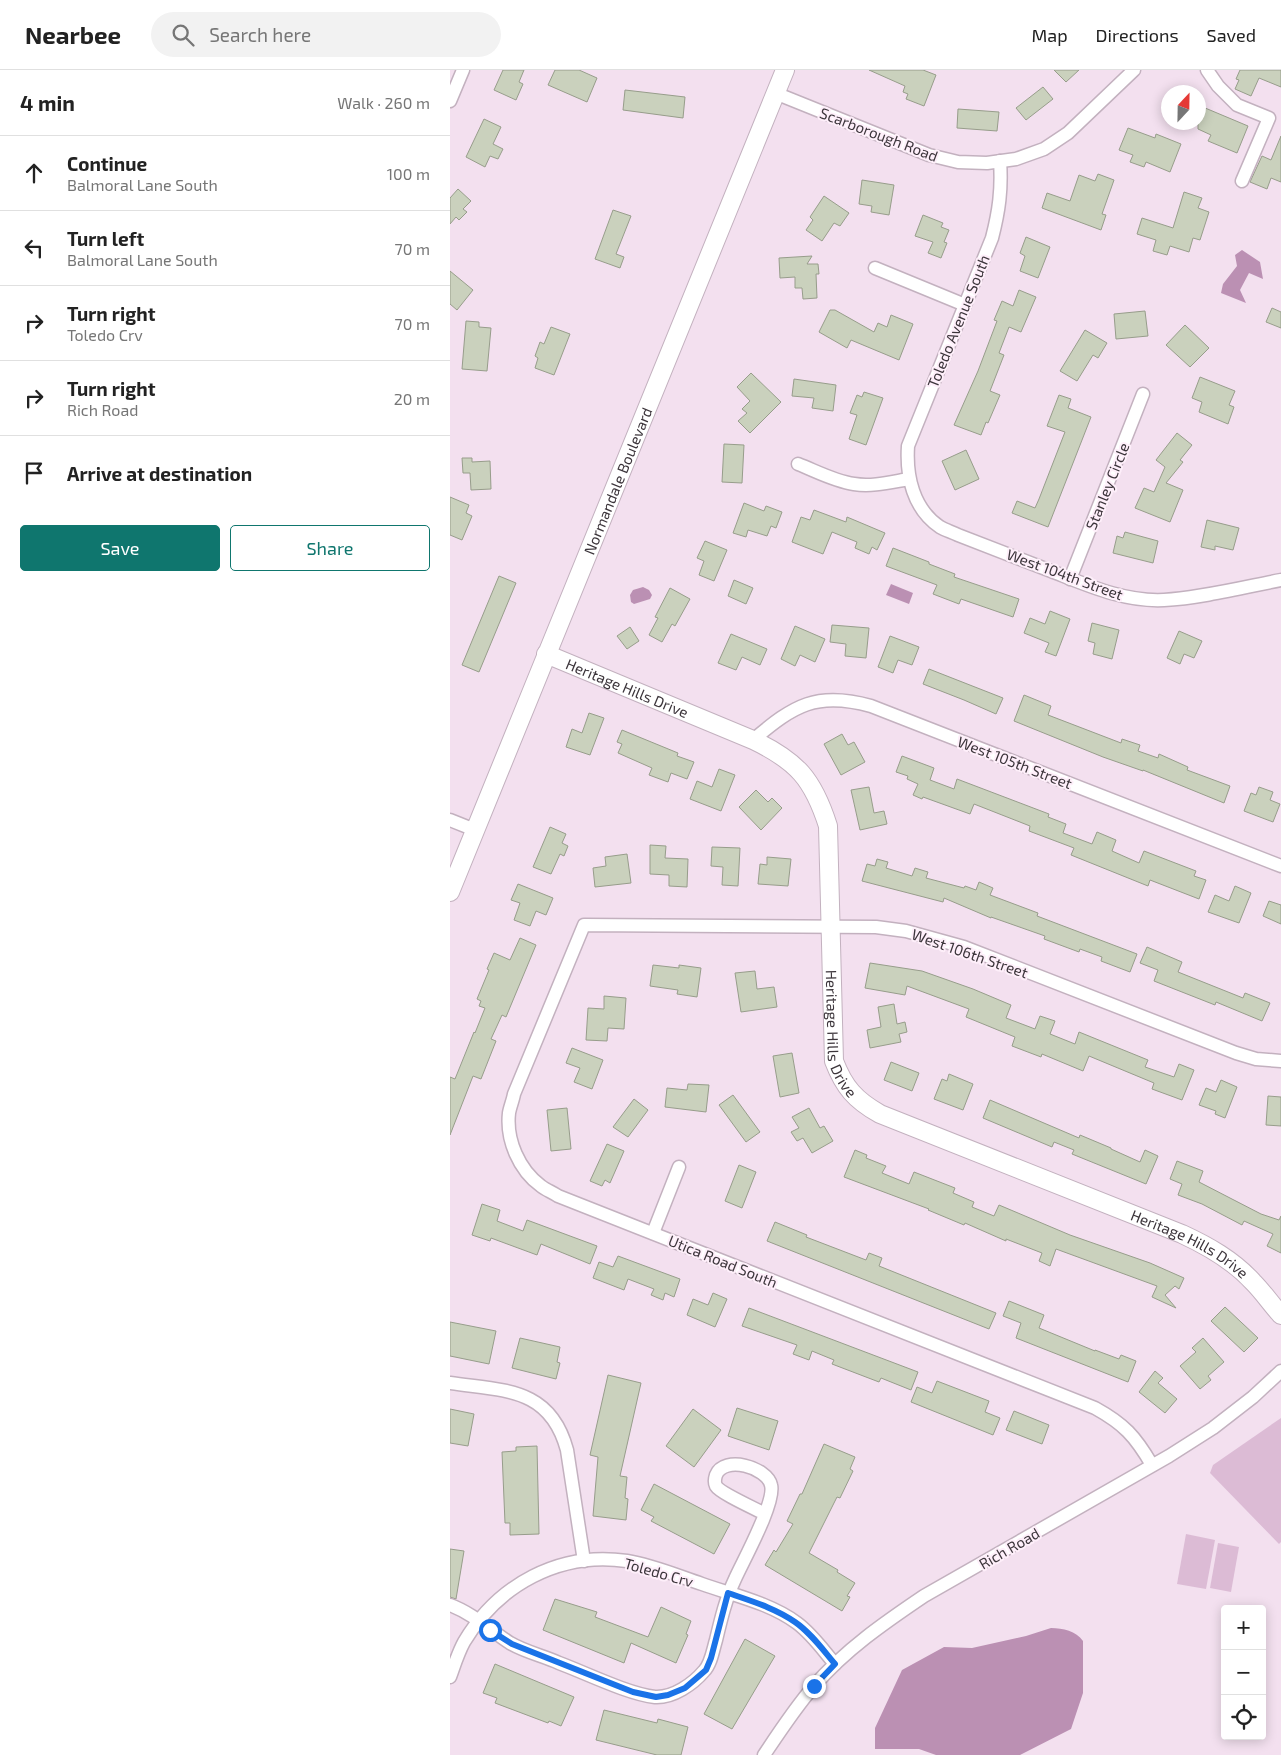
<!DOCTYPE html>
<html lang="en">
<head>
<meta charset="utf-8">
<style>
	body { margin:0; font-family:"Exo 2",sans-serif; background:#f2f2f2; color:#222 }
	.controls { position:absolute; right:15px; bottom:15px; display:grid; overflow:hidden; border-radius:5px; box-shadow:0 2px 12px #0003 }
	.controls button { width:45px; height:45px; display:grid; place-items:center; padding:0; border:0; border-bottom:1px solid #e0e0e0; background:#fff; color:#222; font:25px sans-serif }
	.compass { position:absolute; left:711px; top:15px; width:45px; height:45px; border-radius:50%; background:#fff; box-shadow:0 2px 12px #0003; rotate:22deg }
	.stop { position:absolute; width:15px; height:15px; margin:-11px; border:4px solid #1a73e8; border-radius:50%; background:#fff }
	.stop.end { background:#1a73e8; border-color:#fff; box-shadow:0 1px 5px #0008 }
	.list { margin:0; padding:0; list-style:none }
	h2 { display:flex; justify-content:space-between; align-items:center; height:65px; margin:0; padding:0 20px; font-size:21px }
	h2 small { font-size:16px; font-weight:400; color:#767676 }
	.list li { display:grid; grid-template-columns:32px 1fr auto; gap:15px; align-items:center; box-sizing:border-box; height:75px; padding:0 20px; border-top:1px solid #e0e0e0 }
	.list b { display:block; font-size:19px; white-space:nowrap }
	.list p { margin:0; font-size:16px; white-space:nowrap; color:#767676 }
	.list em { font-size:16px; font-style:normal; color:#767676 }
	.actions { display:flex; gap:10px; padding:15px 20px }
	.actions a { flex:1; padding:11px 0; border:1px solid #0f766e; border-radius:5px; text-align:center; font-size:18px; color:#0f766e }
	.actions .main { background:#0f766e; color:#fff }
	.icon { flex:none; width:28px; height:28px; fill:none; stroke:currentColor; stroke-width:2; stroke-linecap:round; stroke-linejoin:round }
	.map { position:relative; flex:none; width:831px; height:1685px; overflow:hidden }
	header { display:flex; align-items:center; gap:30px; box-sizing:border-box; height:70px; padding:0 25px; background:#fff; border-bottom:1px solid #e0e0e0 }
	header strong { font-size:24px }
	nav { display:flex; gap:28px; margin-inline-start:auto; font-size:18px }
	.search { width:350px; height:45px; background:#f2f2f2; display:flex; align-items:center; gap:12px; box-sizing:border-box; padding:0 18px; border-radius:28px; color:#767676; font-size:19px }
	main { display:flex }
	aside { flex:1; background:#fff }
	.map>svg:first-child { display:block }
	.green { fill:#dcbbd5 }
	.water { fill:#bb90b3 }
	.building { fill:#cad1bd; stroke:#979d8b }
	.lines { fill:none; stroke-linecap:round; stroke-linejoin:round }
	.street-casing { stroke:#c3b1bf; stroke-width:15 }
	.secondary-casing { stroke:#c3b1bf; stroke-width:20 }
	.street { stroke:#fff; stroke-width:12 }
	.secondary { stroke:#fff; stroke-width:18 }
	.route { stroke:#1a73e8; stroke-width:6 }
	.labels { text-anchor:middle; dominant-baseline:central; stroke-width:4; stroke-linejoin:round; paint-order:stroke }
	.street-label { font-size:15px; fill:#3c353b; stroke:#feeffa }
</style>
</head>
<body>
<header>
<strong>Nearbee</strong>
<div class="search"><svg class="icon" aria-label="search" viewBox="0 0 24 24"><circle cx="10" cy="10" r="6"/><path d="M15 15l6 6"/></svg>Search here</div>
<nav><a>Map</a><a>Directions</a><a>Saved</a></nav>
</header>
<main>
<aside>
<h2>4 min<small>Walk · 260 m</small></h2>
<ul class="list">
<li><svg class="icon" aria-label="ahead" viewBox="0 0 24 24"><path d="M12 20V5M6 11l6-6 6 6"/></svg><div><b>Continue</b><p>Balmoral Lane South</p></div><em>100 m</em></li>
<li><svg class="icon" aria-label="left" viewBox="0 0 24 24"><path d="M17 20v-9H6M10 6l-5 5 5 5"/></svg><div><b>Turn left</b><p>Balmoral Lane South</p></div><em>70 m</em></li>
<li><svg class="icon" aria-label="right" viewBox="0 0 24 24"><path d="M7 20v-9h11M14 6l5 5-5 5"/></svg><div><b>Turn right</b><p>Toledo Crv</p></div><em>70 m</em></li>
<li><svg class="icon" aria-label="right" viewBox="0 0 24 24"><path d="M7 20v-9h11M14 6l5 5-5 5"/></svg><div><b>Turn right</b><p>Rich Road</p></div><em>20 m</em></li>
<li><svg class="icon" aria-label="arrive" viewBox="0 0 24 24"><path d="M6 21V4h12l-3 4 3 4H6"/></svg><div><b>Arrive at destination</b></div></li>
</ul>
<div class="actions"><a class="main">Save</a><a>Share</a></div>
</aside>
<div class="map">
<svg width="831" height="1685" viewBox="0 0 831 1685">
	<rect width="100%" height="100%" fill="#f3e0ef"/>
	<g class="green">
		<polygon points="831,1348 831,1472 829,1474 760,1403 763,1395"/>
		<polygon points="736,1464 765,1470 756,1519 727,1514"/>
		<polygon points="768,1473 789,1477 781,1522 760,1518"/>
	</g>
	<g class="water">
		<polygon points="792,180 810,192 813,209 799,203 790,220 796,233 771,223 773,214 787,196 785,185"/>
		<polygon points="441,514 463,523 459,534 436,525"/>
		<polygon points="193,517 199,520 202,525 200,529 184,534 181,532 180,525 183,520"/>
		<path d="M601 1558C613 1558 626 1561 633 1571V1623L621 1659 570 1685H486L469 1679H425V1658L452 1600 494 1577 522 1578 576 1566Z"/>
	</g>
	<g class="building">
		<polygon points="53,0 74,0 69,12 73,14 66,30 44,20"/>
		<polygon points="105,0 129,0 147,8 137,32 98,15"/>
		<polygon points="419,0 473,0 486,5 474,36 456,29 458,24 453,22 455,16"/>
		<polygon points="604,0 629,0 616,12"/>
		<polygon points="790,0 831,0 831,17 809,8 801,26 785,19 789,10 786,9"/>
		<polygon points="593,17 603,29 576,50 566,38"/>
		<polygon points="175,20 235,27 233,48 173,40"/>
		<polygon points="748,35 798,56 787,83 758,71 761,65 748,59"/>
		<polygon points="508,39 549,42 547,61 507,58"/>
		<polygon points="34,49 51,57 43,74 53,79 48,89 40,86 35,97 16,87"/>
		<polygon points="678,58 705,68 706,64 731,74 720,102 696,92 694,97 680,92 683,85 669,80"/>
		<polygon points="831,66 831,112 821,108 817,119 800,112 812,86 821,90"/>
		<polygon points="648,104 664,110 652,144 656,145 651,160 592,138 597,123 620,131 629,105 645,111"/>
		<polygon points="412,110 444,115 439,145 421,142 422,136 409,134"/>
		<polygon points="8,119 21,131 13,139 17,142 9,150 6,147 0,154 0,128"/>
		<polygon points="734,122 752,128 748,138 759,142 750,170 743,168 739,182 720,176 717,185 703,181 706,170 687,164 692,148 723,158"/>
		<polygon points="374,126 399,143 390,156 384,153 372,171 356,160 363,150 360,147"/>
		<polygon points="163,140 181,146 166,184 174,187 170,198 145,189"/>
		<polygon points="473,145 493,153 491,157 499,160 494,172 497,173 491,188 478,183 483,172 465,166"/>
		<polygon points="576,167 600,177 588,208 570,201 575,186 570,183"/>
		<polygon points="362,186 357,194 368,194 369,204 366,204 367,228 353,229 352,218 345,218 345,207 330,208 329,188"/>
		<polygon points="0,201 23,220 7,240 0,234"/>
		<polygon points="569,220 586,227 571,262 559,257 549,283 554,285 540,321 550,325 538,353 536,352 531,365 504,355 528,301 547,251 544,250 552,231 563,236"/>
		<polygon points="822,238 831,242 831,258 816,252"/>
		<polygon points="380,240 385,240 424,262 428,253 437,257 441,245 463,254 449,290 401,270 397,278 369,262"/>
		<polygon points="695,241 698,266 666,269 664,244"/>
		<polygon points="16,251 29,252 29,257 41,258 37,301 12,299"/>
		<polygon points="735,255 759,278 740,297 716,275"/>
		<polygon points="101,257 120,264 104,305 85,298 88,288 85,286 90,272 94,274"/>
		<polygon points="635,260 657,273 648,288 643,285 627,311 610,301"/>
		<polygon points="301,303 331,332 300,363 288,351 297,343 292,339 300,331 287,317"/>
		<polygon points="750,307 785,321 779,335 784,337 778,354 749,342 752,332 742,328"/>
		<polygon points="344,309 386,315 383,341 362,338 364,328 342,326"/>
		<polygon points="414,322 433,328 416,375 399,369 407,345 400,343 407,325 412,327"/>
		<polygon points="609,325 621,329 618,338 641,347 598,457 562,443 567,431 585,438 589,429 615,362 597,356"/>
		<polygon points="727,363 742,375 730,390 733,392 716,413 733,420 720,452 685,438 694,418 704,422 715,397 706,390"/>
		<polygon points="274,374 294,375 292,413 272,412"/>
		<polygon points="516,380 529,409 505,420 492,391"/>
		<polygon points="12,388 22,388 22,392 40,391 41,419 21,420 20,403 13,403"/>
		<polygon points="0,427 19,435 16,443 22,446 12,470 0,465"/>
		<polygon points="294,433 314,441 316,436 332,442 326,458 321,456 317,466 298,460 296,467 283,463"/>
		<polygon points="364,440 396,452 397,447 435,463 427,480 422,477 419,484 405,478 407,472 382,462 373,484 342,472 351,447 360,450"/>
		<polygon points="757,450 789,458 783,480 765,476 765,480 751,477"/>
		<polygon points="675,462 708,471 703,493 663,483 667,466 673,468"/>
		<polygon points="255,471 277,480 264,511 249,505 254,491 247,488"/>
		<polygon points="443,478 479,492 479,494 505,504 504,507 569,529 563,547 511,529 509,534 483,524 487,515 436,496"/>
		<polygon points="49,506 66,513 29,602 12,595"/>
		<polygon points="284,510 303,518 296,534 278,526"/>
		<polygon points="220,518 240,529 225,556 222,554 212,572 199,565 208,548 205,547"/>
		<polygon points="600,541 620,549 606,586 595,582 599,573 574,563 580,548 595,554"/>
		<polygon points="642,553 669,560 662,589 643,584 645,573 638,571"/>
		<polygon points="382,555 419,558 416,588 395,586 396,574 380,572"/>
		<polygon points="345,556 375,569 365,592 350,585 345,596 331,589"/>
		<polygon points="180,557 189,571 177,579 167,566"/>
		<polygon points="729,561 752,571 744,588 734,584 730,594 717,588"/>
		<polygon points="281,564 317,579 310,595 292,587 286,600 268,593"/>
		<polygon points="440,566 469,577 462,595 448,590 443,603 428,597"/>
		<polygon points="479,599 553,628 546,644 514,630 473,614"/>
		<polygon points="574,625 601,636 598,645 671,673 672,669 690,675 688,681 708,688 709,684 738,697 737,700 780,716 774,733 693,700 693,701 653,687 564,651"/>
		<polygon points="139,643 154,648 140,685 116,677 122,659 132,663"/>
		<polygon points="172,660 228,683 227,686 244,692 237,709 221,703 218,712 199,705 202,698 168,683 172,674 167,672"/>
		<polygon points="392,664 398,675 404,672 415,692 391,705 374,674"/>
		<polygon points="452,686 484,698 480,710 504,719 507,709 599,744 598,747 616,754 613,763 642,774 647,762 666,770 662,781 689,793 694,781 746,801 744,806 756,810 749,829 700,810 698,816 621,785 624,778 579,761 580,756 524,734 520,744 473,727 472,729 463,725 468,714 457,709 458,706 446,702"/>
		<polygon points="269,699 285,705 271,741 240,729 247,711 262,717"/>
		<polygon points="419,717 424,743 434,741 437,754 410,760 401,720"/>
		<polygon points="809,717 823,722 820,730 830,734 823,752 794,741 801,723 806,725"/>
		<polygon points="306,720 318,732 322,728 332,738 311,760 289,737"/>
		<polygon points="100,757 116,764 112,773 118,776 114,786 110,784 101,804 83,797"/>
		<polygon points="200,775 216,776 215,788 238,789 237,817 219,816 219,805 200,804"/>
		<polygon points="262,777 290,778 288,816 272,815 273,797 261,796"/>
		<polygon points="177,784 181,813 145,817 143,798 156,796 155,787"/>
		<polygon points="317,787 341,789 338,816 308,814 310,794 317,795"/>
		<polygon points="427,789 438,792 436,798 462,806 465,798 478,802 476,808 514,818 515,816 526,820 529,812 543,818 540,825 588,843 587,846 687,884 680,902 651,891 652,887 630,879 629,882 594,869 595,866 541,847 541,848 494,828 493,832 412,811 417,794 425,796"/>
		<polygon points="68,814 103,828 96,845 86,841 80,856 64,850 70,833 61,830"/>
		<polygon points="785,816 801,823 789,853 758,842 765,825 779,831"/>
		<polygon points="819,831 831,835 831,854 813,846"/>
		<polygon points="70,868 86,875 56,947 52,945 41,969 46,971 31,1009 23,1006 0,1065 0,1007 5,1009 24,962 25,963 35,938 29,936 31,931 27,929 39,900 37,899 44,883 60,890"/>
		<polygon points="697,877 732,892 728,902 793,928 795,923 820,933 812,951 766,932 765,935 704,911 708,900 690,893"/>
		<polygon points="420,893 472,901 523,919 561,935 556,948 585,959 590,946 605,951 600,964 625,974 629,962 698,990 695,997 724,1007 729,994 744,1000 732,1030 702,1019 704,1013 639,986 633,1001 592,984 591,987 562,976 565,967 516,947 519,939 457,916 455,925 415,918"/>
		<polygon points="203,895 229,898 229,895 251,898 247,927 227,924 228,920 200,916"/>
		<polygon points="305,901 307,919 324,917 327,937 291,942 285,903"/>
		<polygon points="154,926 176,928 174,959 158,958 157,971 136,970 138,938 154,939"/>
		<polygon points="444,934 447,954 455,952 457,962 449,964 451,972 420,978 417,960 431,957 428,937"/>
		<polygon points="122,978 153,990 142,1019 124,1012 130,998 116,993"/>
		<polygon points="342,983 349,1023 330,1027 323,986"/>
		<polygon points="441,992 469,1003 462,1021 434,1010"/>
		<polygon points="499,1004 523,1014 513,1040 484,1029 492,1009 497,1011"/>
		<polygon points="771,1010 787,1017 775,1048 765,1044 766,1041 749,1035 756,1018 766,1022"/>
		<polygon points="238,1014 259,1015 256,1042 215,1037 217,1018 237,1020"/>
		<polygon points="283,1025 310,1062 296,1072 269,1035"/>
		<polygon points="818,1026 831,1027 831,1056 816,1055"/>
		<polygon points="184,1029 198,1040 178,1067 163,1057"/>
		<polygon points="540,1030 629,1068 630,1065 661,1078 661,1079 690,1092 695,1080 708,1086 696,1114 622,1084 624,1080 604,1072 602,1077 533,1048"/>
		<polygon points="117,1038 121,1079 101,1081 97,1040"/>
		<polygon points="359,1038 370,1058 374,1056 383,1071 362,1083 353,1068 347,1071 341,1062 349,1058 342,1047"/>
		<polygon points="157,1074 174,1081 160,1113 155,1110 152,1116 140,1111"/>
		<polygon points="405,1080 417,1085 416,1088 436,1096 432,1103 459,1114 464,1102 505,1118 503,1123 524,1132 522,1137 544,1146 549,1135 620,1165 700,1193 734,1208 729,1219 725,1216 715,1225 726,1238 702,1227 707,1216 606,1179 600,1196 589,1191 592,1183 556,1169 556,1171 515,1153 514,1155 478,1140 479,1139 394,1107"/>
		<polygon points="727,1091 753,1101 749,1112 811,1144 829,1150 831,1146 831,1183 817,1176 823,1164 794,1151 792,1155 752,1134 728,1125 732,1114 720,1109"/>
		<polygon points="289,1095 306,1102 292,1138 275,1131"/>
		<polygon points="32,1134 50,1140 47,1151 73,1161 77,1150 147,1176 140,1194 91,1174 87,1185 41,1168 40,1171 22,1165"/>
		<polygon points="325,1152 357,1165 356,1167 416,1190 419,1183 432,1188 429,1196 546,1243 539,1259 317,1171"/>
		<polygon points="168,1186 230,1209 224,1227 215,1223 213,1230 201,1225 204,1219 178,1209 174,1220 143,1208 149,1192 163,1197"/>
		<polygon points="263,1223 277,1229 265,1257 237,1245 243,1229 258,1235"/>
		<polygon points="559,1231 594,1245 589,1258 645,1281 645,1280 669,1289 671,1285 686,1291 678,1312 566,1268 571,1253 553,1246"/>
		<polygon points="775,1237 808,1268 794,1282 761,1251"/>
		<polygon points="299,1238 468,1302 461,1320 431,1308 429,1312 382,1294 384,1290 362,1281 359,1290 343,1284 347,1275 292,1256"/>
		<polygon points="0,1252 46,1261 39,1294 0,1286"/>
		<polygon points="70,1268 110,1277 107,1292 110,1293 106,1309 62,1298"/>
		<polygon points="753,1268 774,1292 758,1306 761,1310 750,1319 730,1296 746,1282 742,1278"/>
		<polygon points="705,1301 713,1308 708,1313 727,1329 715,1343 689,1322"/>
		<polygon points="158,1305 191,1313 170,1406 177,1407 175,1428 178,1429 176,1450 143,1446 148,1387 140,1385"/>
		<polygon points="487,1311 539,1331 535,1342 550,1348 543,1365 461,1332 467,1317 482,1323"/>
		<polygon points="287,1338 328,1351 319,1380 278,1366"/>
		<polygon points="0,1339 24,1344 18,1376 0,1373"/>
		<polygon points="243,1339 271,1360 244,1397 216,1376"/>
		<polygon points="564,1341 599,1355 592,1374 556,1360"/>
		<polygon points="374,1374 405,1387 400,1399 403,1401 390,1428 387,1427 359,1483 388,1500 387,1502 405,1513 397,1526 400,1527 392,1541 315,1495 324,1480 326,1482 343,1454 337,1451 350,1424 352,1424"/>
		<polygon points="87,1376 89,1464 60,1465 60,1453 55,1453 52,1382 66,1381 66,1377"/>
		<polygon points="204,1414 280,1454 264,1484 201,1451 204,1447 191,1440"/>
		<polygon points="0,1479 14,1481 6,1529 0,1527"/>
		<polygon points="105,1529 147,1542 145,1547 198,1567 211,1537 241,1551 236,1564 238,1565 226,1593 181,1573 174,1593 93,1560"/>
		<polygon points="295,1569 325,1586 282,1659 254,1644"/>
		<polygon points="45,1594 124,1627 111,1656 99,1651 98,1653 45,1633 47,1628 33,1623"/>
		<polygon points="154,1640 207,1653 208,1649 238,1657 231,1685 207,1685 146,1670"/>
	</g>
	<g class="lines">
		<g class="street-casing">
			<g id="street">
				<polyline points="757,0 768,16 787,35 819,48 792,111"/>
				<polyline points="325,23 479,85 508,92 537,93 566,89 594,79 618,63 684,0"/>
				<polyline points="0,31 13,0"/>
				<path d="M550 91C552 119 549 141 542 168L458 376C456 406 463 439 490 457 495 460 502 462 508 465 539 477 570 489 601 501 637 515 674 532 714 530 751 528 795 517 831 510"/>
				<polyline points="425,198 515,235"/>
				<path d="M348 394C366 401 384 411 404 414 422 417 441 412 459 409"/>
				<polyline points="620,509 693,324"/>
				<path d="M303 670C344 635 367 621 421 636L831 796"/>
				<polyline points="0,750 25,760"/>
				<polyline points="203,1163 229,1097"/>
				<path d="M0 1313C54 1321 100 1317 117 1380L134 1491"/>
				<path d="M702 1395C685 1366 674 1354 645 1338L108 1126C102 1122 96 1120 91 1116 69 1100 56 1070 59 1043 60 1037 63 1030 64 1024L134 855 426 857 456 861 514 877 786 983 806 989 831 991"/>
				<path d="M0 1535C22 1543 40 1560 60 1573 75 1582 94 1586 109 1593 136 1603 178 1624 205 1627 223 1628 243 1614 254 1601 261 1594 263 1580 266 1570 271 1549 276 1528 285 1509 293 1491 326 1432 321 1415 317 1397 274 1385 266 1405 265 1408 264 1412 266 1416 270 1423 306 1439 315 1444"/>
				<path d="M0 1607C4 1596 8 1583 14 1572 48 1515 109 1481 177 1491 202 1495 228 1506 252 1514 283 1525 320 1533 347 1553 362 1564 373 1580 385 1594"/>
				<path d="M314 1685C330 1661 345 1638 364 1616 395 1580 434 1553 474 1526L719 1386 763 1358 803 1327 831 1301"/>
			</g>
		</g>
		<g class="secondary-casing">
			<g id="secondary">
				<path id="s1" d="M96 584 303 670C347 691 363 709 378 756L384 991C394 1017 405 1030 430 1044L732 1164C758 1176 783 1190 803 1212 813 1222 821 1234 831 1245"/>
				<path id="s2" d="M0 822 335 0"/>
			</g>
		</g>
		<use href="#street" class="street"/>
		<use href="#secondary" class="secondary"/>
	</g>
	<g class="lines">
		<path class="route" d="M40 1560 62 1574 183 1622 206 1627 218 1625 235 1618 256 1600 261 1588 278 1523C301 1531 325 1538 345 1552 361 1563 373 1580 385 1594L364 1616"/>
	</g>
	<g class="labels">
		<g class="street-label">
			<text transform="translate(429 64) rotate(21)">Scarborough Road</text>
			<text transform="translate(508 251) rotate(-68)">Toledo Avenue South</text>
			<text stroke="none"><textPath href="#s2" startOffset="444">Normandale Boulevard</textPath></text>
			<text transform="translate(657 416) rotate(-68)">Stanley Circle</text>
			<text transform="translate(615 504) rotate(20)">West 104th Street</text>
			<text stroke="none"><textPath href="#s1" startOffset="88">Heritage Hills Drive</textPath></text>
			<text transform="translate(565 692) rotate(21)">West 105th Street</text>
			<text transform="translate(520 883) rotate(19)">West 106th Street</text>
			<text stroke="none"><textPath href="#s1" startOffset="552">Heritage Hills Drive</textPath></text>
			<text stroke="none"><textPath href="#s1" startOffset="986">Heritage Hills Drive</textPath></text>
			<text transform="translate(273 1191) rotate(22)">Utica Road South</text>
			<text transform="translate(559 1478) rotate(-30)">Rich Road</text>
			<text transform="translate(209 1502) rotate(16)">Toledo Crv</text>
		</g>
	</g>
</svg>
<div class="controls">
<button>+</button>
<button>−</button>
<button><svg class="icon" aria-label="locate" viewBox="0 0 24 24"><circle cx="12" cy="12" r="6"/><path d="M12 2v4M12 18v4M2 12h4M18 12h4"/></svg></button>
</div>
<svg class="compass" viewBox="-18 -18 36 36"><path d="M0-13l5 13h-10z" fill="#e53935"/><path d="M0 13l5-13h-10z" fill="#767676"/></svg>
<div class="stop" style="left:40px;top:1560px"></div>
<div class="stop end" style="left:364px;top:1616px"></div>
</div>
</main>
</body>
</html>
